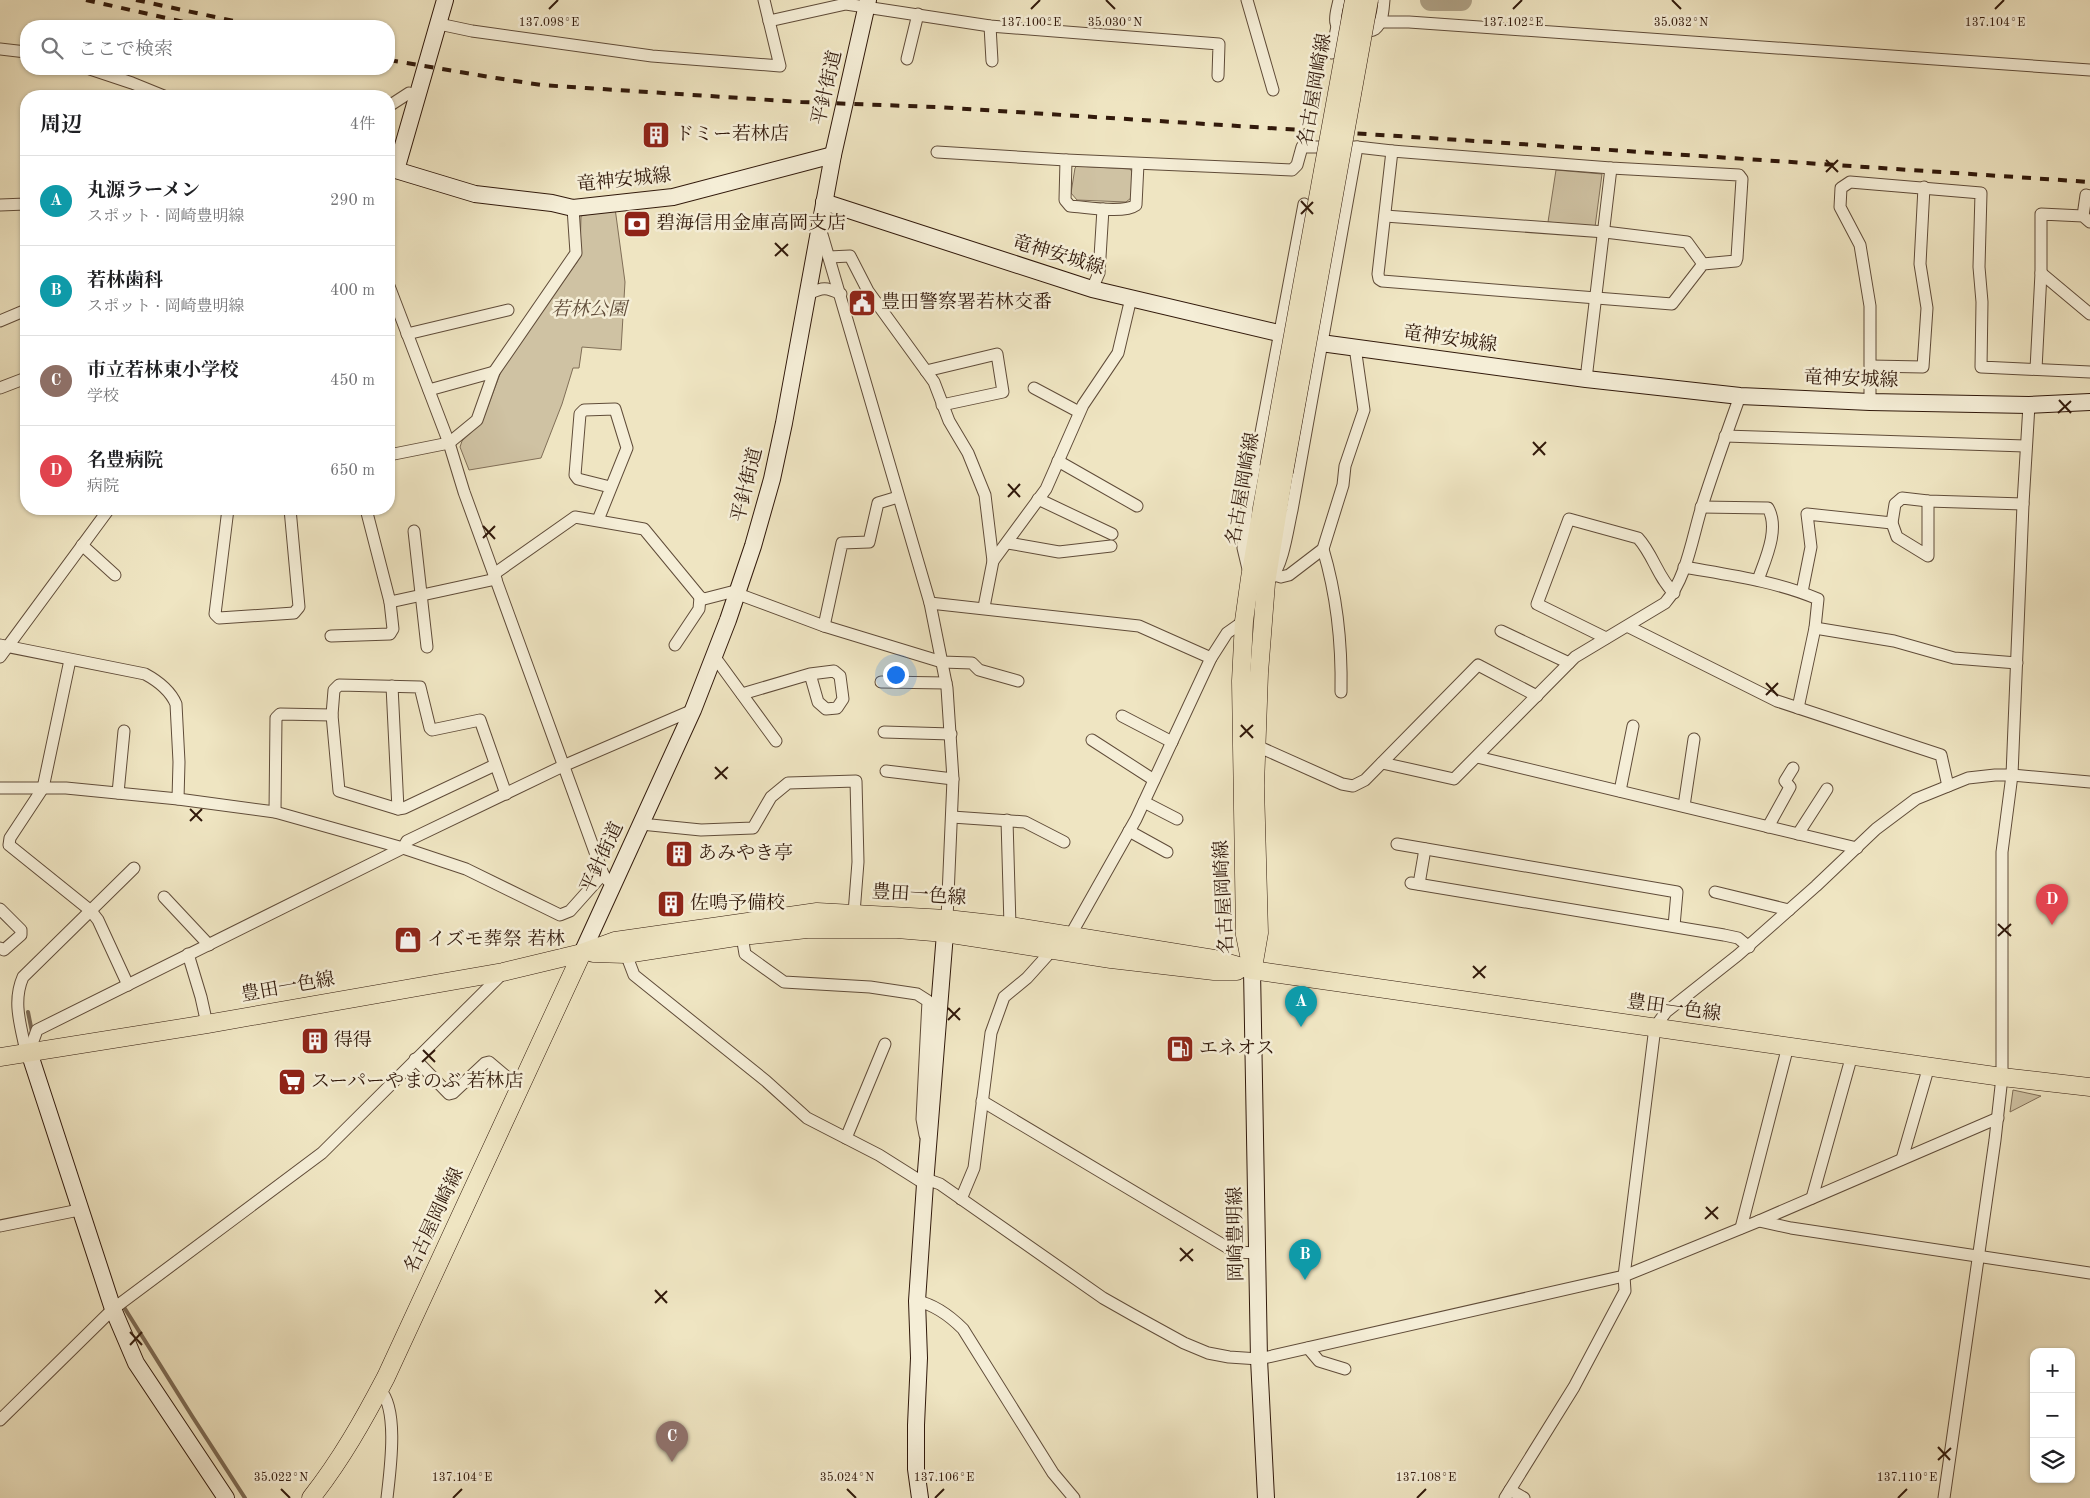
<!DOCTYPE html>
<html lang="ja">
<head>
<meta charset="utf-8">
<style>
	body { margin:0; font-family:"Old Standard TT","Noto Serif JP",serif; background:#f2f2f2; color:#202124 }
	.controls { position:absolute; right:15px; bottom:15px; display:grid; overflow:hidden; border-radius:10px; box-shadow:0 1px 4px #0004 }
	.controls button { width:45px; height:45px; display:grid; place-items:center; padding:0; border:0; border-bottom:1px solid #e0e0e0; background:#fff; color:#202124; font:25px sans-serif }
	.you { position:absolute; left:895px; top:674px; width:18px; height:18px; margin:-12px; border:4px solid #fff; border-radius:50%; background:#1a73e8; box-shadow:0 0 0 8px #1a73e833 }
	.badge { display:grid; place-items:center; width:32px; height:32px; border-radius:50%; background:#d93025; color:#fff; font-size:16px; font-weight:700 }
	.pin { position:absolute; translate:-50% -41px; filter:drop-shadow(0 1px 2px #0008) }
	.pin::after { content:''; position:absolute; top:26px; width:18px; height:15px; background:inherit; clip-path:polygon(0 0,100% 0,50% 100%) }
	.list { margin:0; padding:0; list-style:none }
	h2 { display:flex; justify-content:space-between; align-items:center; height:65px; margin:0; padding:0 20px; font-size:21px }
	h2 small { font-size:16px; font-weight:400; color:#757577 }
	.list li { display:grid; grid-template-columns:32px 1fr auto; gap:15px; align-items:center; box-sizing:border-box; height:90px; padding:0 20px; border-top:1px solid #e0e0e0 }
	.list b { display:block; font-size:19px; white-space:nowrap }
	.list p { margin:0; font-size:16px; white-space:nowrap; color:#757577 }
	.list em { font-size:16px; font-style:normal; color:#757577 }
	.icon { flex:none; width:28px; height:28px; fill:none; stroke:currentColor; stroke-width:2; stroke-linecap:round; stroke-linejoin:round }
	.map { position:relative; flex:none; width:2090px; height:1498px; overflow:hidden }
	.search { position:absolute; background:#fff; box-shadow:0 1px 4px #0004; left:20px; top:20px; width:375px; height:55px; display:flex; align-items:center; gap:12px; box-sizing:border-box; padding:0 18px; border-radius:20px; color:#757577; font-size:19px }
	.panel { position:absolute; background:#fff; box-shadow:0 1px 4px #0004; left:20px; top:90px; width:375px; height:425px; border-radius:20px }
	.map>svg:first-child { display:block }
	.green { fill:#cfc2a3; stroke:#806e57 }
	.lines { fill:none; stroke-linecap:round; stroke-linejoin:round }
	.stream { stroke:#7c6a54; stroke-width:4 }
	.river { stroke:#aea084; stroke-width:22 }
	.street-casing { stroke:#604c39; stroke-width:13 }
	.secondary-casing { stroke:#31190b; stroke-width:18 }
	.primary-casing { stroke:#31190b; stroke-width:19 }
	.street { stroke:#f5eed7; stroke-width:11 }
	.secondary { stroke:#f5eed7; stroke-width:16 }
	.primary { stroke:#efe5c2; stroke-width:18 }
	.rail { stroke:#31190b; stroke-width:4; stroke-dasharray:9 9; stroke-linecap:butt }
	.primary-bridge-casing { stroke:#31190b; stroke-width:19; stroke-linecap:butt }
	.primary-bridge { stroke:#efe5c2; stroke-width:18 }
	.ticks { fill:none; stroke:#31190b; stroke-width:2 }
	.labels { text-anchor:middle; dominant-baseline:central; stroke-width:5; stroke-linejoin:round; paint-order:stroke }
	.street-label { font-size:19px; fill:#31190b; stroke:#f5eed7 }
	.poi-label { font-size:19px; fill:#31190b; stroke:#f5eed7; text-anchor:start }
	.park-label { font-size:19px; font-style:italic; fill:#604c39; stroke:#f5eed7 }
	.ticks-label { font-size:12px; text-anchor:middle; fill:#31190b; stroke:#f5eed7; stroke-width:5; stroke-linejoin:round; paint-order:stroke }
</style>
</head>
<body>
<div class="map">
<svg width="2090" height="1498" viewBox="0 0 2090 1498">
	<rect width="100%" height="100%" fill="#efe5c2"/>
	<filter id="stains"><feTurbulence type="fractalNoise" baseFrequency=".004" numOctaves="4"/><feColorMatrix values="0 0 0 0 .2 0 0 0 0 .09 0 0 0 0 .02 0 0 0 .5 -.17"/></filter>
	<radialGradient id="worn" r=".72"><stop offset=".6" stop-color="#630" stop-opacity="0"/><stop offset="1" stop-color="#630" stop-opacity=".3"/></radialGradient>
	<g class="green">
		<polygon points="1077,166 1130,169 1133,173 1131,198 1126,202 1077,200 1071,193 1075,168"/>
		<polygon points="1556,170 1602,174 1595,227 1548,222"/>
		<polygon points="615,208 625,282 621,350 582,347 579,368 573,368 562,404 541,458 469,470 460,447 462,441 482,422 503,366 577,262 580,254 581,216"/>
		<polygon points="2013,1090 2041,1096 2010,1112"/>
	</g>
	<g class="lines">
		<g class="stream">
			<polyline points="28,1012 32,1032"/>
			<polyline points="122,1304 192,1416 245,1498"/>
		</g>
		<polyline class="river" points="1431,0 1461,0"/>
		<g class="street-casing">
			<g id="street">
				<polyline points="1247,0 1273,90"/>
				<path d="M1339 0C1338 6 1334 17 1336 23 1338 32 1367 34 1375 29 1383 23 1383 9 1384 0"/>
				<polyline points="769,21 846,4 990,26 1219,44 1218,76"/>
				<polyline points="1380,22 1409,22 2090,70"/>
				<polyline points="439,24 472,31 652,56 780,66 764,0"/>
				<polyline points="990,26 992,61"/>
				<polyline points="0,49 26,52"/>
				<polyline points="1332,53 1337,26"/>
				<polyline points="907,59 918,14"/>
				<polyline points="90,69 132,83 164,96"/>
				<polyline points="389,106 409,93"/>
				<polygon points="1392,151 1611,168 1739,175 1742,179 1737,258 1736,261 1703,264 1672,304 1382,281 1379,279 1378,274"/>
				<polyline points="937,152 1066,160 1292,170 1297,165 1302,147 1357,147 1392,151"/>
				<path d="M1066 160 1065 200 1070 206C1086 207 1124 214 1136 205L1138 164"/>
				<polyline points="0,205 26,204"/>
				<polyline points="1385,216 1605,232 1687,242 1703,264"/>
				<polyline points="2083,216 2086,195 2090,196"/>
				<polyline points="821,231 930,603 947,688 953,779 947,919"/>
				<polyline points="829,257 850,256 868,291 934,382 949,421 968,453 985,495 993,561 984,607"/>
				<polyline points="2041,273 2090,314"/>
				<polyline points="389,286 449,443 464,492 603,874 607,880"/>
				<polyline points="1092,289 1099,273 1103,209"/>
				<path d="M808 294C823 287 826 287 841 294"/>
				<polyline points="0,321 26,310"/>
				<polyline points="407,334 508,310"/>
				<polyline points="1871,366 1923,367 1927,308 1920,264 1924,187"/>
				<polyline points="2036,369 2041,273 2041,214 2083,216 2090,222"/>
				<polyline points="926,371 997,354 1003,392 942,405"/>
				<polyline points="1586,379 1611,168"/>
				<polyline points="0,388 26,378"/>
				<polyline points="1034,388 1079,412"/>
				<polyline points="429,390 494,372"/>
				<polyline points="1870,402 1870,306 1860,245 1840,207 1841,188 1850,182 1981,193 1979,267 1982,302 1981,367 2090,372"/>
				<polyline points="1725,436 2025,446"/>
				<polyline points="389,455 449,443 477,420 494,372 576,253 573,208"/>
				<polyline points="1058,461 1137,506"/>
				<polyline points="1038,499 1112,534"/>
				<path d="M1701 507 1768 508C1780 529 1765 560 1758 580"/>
				<polyline points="228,509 215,614 219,618 294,613 299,607 290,509"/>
				<polyline points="366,509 390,602 496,579"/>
				<polyline points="598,520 627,448 615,409 584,410 580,414 575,475 578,479 610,487"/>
				<polyline points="1892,523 1897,537 1928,556 1928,501"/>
				<polyline points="414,531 427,647"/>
				<polyline points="1008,543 1059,552 1111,546"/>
				<polyline points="82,545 115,575"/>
				<path d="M1323 549C1337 596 1342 643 1341 692"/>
				<polyline points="993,561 1046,489 1083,405 1118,353 1131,298"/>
				<path d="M1684 567C1729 575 1776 581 1818 599L1815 628 1798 708"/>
				<polyline points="1248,569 1243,548 1247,507 1304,204"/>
				<polyline points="494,574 575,517 644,529 700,597 704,599 739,590"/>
				<polyline points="1274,575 1281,577 1289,575 1323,549 1343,485 1345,466 1364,410 1355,347"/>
				<path d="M1271 578C1283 566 1288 527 1292 510L1357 147"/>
				<polyline points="1802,592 1811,547 1807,514 1892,523 1895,504 1902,498 1928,501 2023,504"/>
				<polyline points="738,594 824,626 942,662 972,663 979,670 1018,681"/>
				<polyline points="930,603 1139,626 1211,658"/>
				<polyline points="824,626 842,543 869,542 878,503 898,497"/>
				<polyline points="1629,627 1777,701 1941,755 1948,786"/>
				<polyline points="1815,628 1894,641 1954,658 2017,663"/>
				<polyline points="1501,631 1569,663"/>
				<polyline points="331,636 390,634 393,629 390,602"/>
				<path d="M1606 638 1537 604 1569 519 1638 538C1653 554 1658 578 1674 593"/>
				<path d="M0 645 145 674C158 681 170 690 176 704L179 762 178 799"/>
				<polyline points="675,645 699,609 700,597"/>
				<polyline points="714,656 776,741"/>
				<polyline points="0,657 109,509"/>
				<polyline points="70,660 43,788 10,838 9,845 91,911 98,920 128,985"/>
				<polyline points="881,682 946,683"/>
				<polyline points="392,686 398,809"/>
				<polyline points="742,694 810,674 834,671 840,676 843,699 837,708 826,709 818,702 810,674"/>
				<polyline points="332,715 339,791 398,809 404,808 495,765"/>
				<polyline points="1122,716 1172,742"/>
				<polyline points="884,732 951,734"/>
				<polyline points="1092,740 1154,780"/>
				<polyline points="1257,746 1342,784 1353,786 1365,780 1478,665 1537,696"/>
				<polyline points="1477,757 1857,848"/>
				<path d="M1382 763 1454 779 1575 657 1665 603C1687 578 1692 538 1702 506 1714 469 1727 432 1740 396"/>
				<polyline points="886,771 953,779"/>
				<polyline points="0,788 66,788 178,799 275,812 403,848 466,869 560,915 570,911 603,874"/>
				<polyline points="1620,791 1633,726"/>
				<polyline points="118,793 124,731"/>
				<polyline points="1144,802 1177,819"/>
				<polyline points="1684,806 1694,739"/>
				<polyline points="275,812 276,718 280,714 332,715 334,690 339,685 420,687 430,728 432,730 480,720 506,794"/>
				<polyline points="952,817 1025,822 1064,842"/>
				<polyline points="1007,820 1010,926"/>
				<polyline points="641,824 701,830 753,828 771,797 788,783 856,781 858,862 854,913"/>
				<polyline points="1768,827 1790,787 1785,781 1793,768"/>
				<polyline points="1129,831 1167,852"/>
				<polyline points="1798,834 1827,789"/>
				<polyline points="1397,844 1677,892 1674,926"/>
				<polyline points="1411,883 1724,935 1738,938 1749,947"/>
				<polyline points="1419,884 1425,849"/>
				<polyline points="1715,892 1789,910"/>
				<polyline points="164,897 209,945"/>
				<polyline points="0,909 21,930 21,935 4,950 0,948"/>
				<polyline points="742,936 745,954 784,982 870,987 917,994 928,1001 922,1119 925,1135"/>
				<polyline points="1070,936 1136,819 1211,658 1227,633 1244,621"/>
				<polyline points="188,954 201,997 207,1024"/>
				<polyline points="626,954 634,975 766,1081 807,1118 879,1155 925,1184"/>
				<path d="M26 1052C21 1026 12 1002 23 977L134 868"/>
				<polyline points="29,1052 37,1030 403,848 407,841 563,766 693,710"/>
				<polyline points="415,1059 449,1094 453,1093 485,1063 489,1062 520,1088"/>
				<polyline points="982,1101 1235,1252 1258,1253"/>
				<polyline points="846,1138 885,1044"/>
				<polyline points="1902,1159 1929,1066"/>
				<polyline points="926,1179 940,1184 1103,1298 1133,1315 1184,1343 1208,1353 1229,1357 1259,1359 1624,1276 1759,1221 1998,1118"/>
				<polyline points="1812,1198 1852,1055"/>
				<polyline points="961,1199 974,1168 991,1033 1004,997 1027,978 1054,948"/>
				<polyline points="1759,1221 1791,1228 2090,1273"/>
				<polyline points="0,1226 79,1210"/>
				<polyline points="1741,1228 1788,1046"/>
				<path d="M917 1301C936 1305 950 1316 963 1329L1053 1473 1074 1498"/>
				<polyline points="1308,1348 1319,1361 1345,1369"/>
				<path d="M380 1390C399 1409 390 1471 387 1498"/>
				<polyline points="0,1420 113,1309 322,1153 502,974"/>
				<polyline points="1510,1490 1524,1498"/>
				<polyline points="1505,1498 1574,1387 1625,1291 1624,1276 1655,1027 1666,1012 1738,955 1816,886 1876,829 1916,799 1968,778 1995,775 2012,775 2090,782"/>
				<polyline points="1944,1498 1995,1140 2002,1077 2002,852 2012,775 2023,504 2029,405"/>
			</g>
		</g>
		<g class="secondary-casing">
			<g id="secondary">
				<polyline points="389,168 475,194 552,203 573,208 673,197 833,155"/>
				<polyline points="396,170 445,0"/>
				<polyline points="824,202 1092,289 1321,343 1586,379 1740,396 1870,402 2029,405 2090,402"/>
				<polyline points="582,953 693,710 728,620 753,546 772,479 784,423 833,155 868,0"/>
				<polyline points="1252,970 1259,1359 1266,1498"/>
				<polyline points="29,1052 113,1309 136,1363 226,1498"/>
				<polyline points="920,1498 916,1469 916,1425 919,1358 917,1301 925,1184 946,921"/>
			</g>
		</g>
		<g class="primary-casing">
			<g id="primary">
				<polyline points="593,953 626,954 742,936 807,929 897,929 945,933 1111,959 1214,971 1237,971"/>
				<polyline points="1254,962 1259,933 1255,786 1259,673 1266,583 1284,472"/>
				<polyline points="1252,970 1245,935 1241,681 1244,621 1250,578 1269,467"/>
				<polyline points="0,1057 207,1024 503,972 582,953 615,941 817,912 947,919 1010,926 1214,959 1252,970 2002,1077 2090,1087"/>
				<path d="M311 1498C341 1460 364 1419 386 1377L582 953"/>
			</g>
		</g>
		<use href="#street" class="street"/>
		<use href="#secondary" class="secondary"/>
		<use href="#primary" class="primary"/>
		<g class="rail">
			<polyline points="86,0 202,26"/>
			<polyline points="136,0 257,26"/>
			<polyline points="389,60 496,78 541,85 586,88 801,102 936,107 1476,141 2090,182"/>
		</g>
		<g class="primary-bridge-casing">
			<g id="primary-bridge">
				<polyline points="1269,467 1354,0"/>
				<polyline points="1284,472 1369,0"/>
			</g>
		</g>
		<use href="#primary-bridge" class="primary-bridge"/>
	</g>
	<path class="ticks" d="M1106 0 1115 9M1672 0 1681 9M549 9 558 0M1031 9 1040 0M1513 9 1522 0M1995 9 2004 0M1826 160 1838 172M1826 172 1838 160M1301 201 1313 214M1301 214 1313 202M775 243 788 256M775 256 788 244M2059 400 2071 413M2058 413 2071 401M1533 442 1545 455M1533 455 1546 442M1008 484 1020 497M1008 497 1020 484M483 526 495 539M483 538 495 526M1766 683 1778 696M1766 695 1778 683M1241 725 1253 738M1240 737 1253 725M715 767 727 779M715 779 728 767M190 809 202 821M190 821 202 809M1998 924 2011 936M1998 936 2011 924M1473 966 1485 978M1473 978 1486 966M948 1008 960 1020M948 1020 960 1008M423 1050 435 1062M422 1062 435 1050M1706 1207 1718 1219M1705 1219 1718 1207M1180 1248 1193 1261M1180 1261 1193 1249M655 1290 667 1303M655 1303 667 1291M130 1332 142 1345M130 1345 142 1332M1938 1447 1950 1460M1938 1460 1951 1448M281 1489 290 1498M847 1489 856 1498M453 1498 462 1489M935 1498 944 1489M1417 1498 1426 1489M1898 1498 1907 1489"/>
	<defs>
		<g id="building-square" transform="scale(1.4375)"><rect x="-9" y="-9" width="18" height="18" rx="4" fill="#8f2418" stroke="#f5eed7"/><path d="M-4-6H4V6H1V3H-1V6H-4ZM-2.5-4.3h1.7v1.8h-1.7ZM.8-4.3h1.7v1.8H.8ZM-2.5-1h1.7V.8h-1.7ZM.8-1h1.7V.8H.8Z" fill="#fff"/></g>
		<g id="bank-square" transform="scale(1.4375)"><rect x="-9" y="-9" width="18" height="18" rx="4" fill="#8f2418" stroke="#f5eed7"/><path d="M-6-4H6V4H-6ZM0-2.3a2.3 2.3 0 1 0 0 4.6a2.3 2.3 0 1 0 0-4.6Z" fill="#fff"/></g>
		<g id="civic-square" transform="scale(1.4375)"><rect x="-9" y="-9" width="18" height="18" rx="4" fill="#8f2418" stroke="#f5eed7"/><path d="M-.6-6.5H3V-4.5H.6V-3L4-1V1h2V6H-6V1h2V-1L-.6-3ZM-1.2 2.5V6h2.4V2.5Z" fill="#fff"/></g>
		<g id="shop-square" transform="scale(1.4375)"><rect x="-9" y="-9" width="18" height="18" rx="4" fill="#8f2418" stroke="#f5eed7"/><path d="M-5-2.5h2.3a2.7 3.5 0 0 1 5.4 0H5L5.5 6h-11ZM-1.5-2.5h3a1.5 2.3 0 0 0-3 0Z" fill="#fff"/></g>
		<g id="fuel-square" transform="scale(1.4375)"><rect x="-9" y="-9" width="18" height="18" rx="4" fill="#8f2418" stroke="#f5eed7"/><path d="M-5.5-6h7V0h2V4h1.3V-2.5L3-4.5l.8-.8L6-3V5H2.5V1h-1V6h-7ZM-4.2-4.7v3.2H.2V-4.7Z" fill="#fff"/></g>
		<g id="supermarket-square" transform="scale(1.4375)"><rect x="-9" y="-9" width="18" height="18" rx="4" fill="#8f2418" stroke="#f5eed7"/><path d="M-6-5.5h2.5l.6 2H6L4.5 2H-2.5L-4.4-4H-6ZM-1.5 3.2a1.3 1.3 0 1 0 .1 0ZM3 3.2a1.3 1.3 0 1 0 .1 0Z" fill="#fff"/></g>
	</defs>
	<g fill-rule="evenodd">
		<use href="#building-square" x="656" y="135"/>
		<use href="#bank-square" x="637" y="224"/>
		<use href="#civic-square" x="862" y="303"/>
		<use href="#building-square" x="679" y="854"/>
		<use href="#building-square" x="671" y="904"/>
		<use href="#shop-square" x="408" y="940"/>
		<use href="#building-square" x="315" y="1041"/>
		<use href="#fuel-square" x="1180" y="1049"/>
		<use href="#supermarket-square" x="292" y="1082"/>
	</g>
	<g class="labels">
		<g class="street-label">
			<text transform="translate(828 88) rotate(-77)">平針街道</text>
			<text transform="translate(1316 90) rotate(-80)">名古屋岡崎線</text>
			<text transform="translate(624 181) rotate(-6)">竜神安城線</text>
			<text transform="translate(1058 256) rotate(17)">竜神安城線</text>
			<text transform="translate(1450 340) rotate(8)">竜神安城線</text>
			<text transform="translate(1851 380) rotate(2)">竜神安城線</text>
			<text transform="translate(748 485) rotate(-76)">平針街道</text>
			<text transform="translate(1244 489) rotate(-80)">名古屋岡崎線</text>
			<text transform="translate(603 858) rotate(-65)">平針街道</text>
			<text transform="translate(919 896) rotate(4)">豊田一色線</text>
			<text transform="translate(1225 897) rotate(-93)">名古屋岡崎線</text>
			<text transform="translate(288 988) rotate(-10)">豊田一色線</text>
			<text transform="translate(1674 1009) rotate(8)">豊田一色線</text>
			<text transform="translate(435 1221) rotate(-65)">名古屋岡崎線</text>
			<text transform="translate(1237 1234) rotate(-91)">岡崎豊明線</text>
		</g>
		<g class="poi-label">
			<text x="675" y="135">ドミー若林店</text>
			<text x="656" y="224">碧海信用金庫高岡支店</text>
			<text x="881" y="303">豊田警察署若林交番</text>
			<text x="698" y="854">あみやき亭</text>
			<text x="690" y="904">佐鳴予備校</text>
			<text x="427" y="940">イズモ葬祭 若林</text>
			<text x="334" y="1041">得得</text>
			<text x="1199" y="1049">エネオス</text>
			<text x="311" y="1082">スーパーやまのぶ 若林店</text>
		</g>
		<g class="park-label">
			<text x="589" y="310">若林公園</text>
		</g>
	</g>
	<g class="ticks-label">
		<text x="549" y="26">137.098°E</text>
		<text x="1031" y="26">137.100°E</text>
		<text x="1513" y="26">137.102°E</text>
		<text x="1995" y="26">137.104°E</text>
		<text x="1115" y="26">35.030°N</text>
		<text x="1681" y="26">35.032°N</text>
		<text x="281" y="1481">35.022°N</text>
		<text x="847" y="1481">35.024°N</text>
		<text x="462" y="1481">137.104°E</text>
		<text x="944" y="1481">137.106°E</text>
		<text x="1426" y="1481">137.108°E</text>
		<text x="1907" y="1481">137.110°E</text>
	</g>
	<rect width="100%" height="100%" filter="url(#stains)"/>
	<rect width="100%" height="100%" fill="url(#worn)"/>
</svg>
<div class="controls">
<button>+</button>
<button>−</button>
<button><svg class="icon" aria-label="layers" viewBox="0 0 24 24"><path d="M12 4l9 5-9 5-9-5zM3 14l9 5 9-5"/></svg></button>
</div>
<div class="you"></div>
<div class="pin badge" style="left:1301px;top:1027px;background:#0f9aa8">A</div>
<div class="pin badge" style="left:1305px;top:1280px;background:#0f9aa8">B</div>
<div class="pin badge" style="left:672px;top:1462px;background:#8d6e63">C</div>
<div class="pin badge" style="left:2052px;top:925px;background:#e0444e">D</div>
<div class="search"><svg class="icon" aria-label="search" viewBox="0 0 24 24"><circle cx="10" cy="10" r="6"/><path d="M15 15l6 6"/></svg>ここで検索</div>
<section class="panel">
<h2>周辺<small>4件</small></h2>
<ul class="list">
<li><span class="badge" style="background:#0f9aa8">A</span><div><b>丸源ラーメン</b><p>スポット · 岡崎豊明線</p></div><em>290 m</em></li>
<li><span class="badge" style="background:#0f9aa8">B</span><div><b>若林歯科</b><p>スポット · 岡崎豊明線</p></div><em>400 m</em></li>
<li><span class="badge" style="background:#8d6e63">C</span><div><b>市立若林東小学校</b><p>学校</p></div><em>450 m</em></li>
<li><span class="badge" style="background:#e0444e">D</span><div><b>名豊病院</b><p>病院</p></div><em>650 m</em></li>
</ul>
</section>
</div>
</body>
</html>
